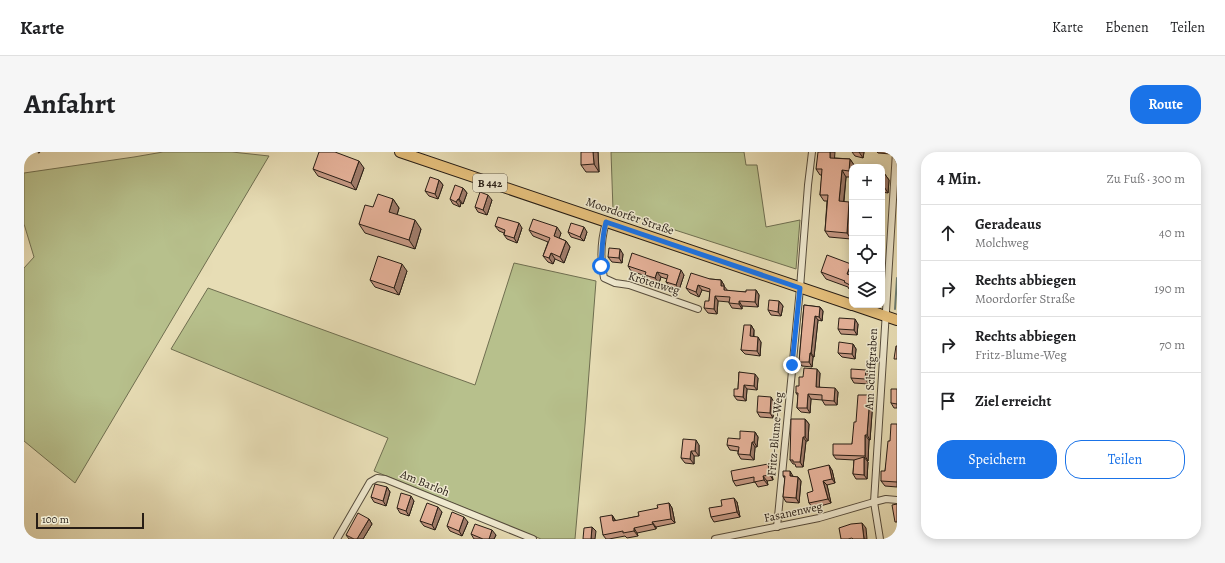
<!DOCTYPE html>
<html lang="de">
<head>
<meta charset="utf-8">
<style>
	body { margin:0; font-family:Alegreya,serif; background:#f6f6f6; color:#202124 }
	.controls { position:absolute; right:12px; top:12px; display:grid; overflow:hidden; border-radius:8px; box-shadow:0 2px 10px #0003 }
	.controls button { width:36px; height:36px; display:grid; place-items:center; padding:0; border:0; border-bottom:1px solid #e0e0e0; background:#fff; color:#202124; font:20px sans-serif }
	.scale { position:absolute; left:12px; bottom:10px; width:108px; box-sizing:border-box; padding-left:4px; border:2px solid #271d15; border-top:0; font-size:11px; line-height:14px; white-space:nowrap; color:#271d15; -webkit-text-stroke:3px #efe9cf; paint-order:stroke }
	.stop { position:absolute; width:12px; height:12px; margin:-9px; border:3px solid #1a73e8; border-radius:50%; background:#fff }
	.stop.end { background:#1a73e8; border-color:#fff; box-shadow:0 1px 4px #0008 }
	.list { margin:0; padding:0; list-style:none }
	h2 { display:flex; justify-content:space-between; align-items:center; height:52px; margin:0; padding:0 16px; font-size:17px }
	h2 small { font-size:13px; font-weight:400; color:#757577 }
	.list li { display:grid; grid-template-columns:26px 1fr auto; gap:12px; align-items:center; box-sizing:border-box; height:56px; padding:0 16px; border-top:1px solid #e0e0e0 }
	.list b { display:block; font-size:15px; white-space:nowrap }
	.list p { margin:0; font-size:13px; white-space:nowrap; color:#757577 }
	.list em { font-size:13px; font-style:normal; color:#757577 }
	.actions { display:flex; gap:8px; padding:12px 16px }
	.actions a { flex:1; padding:9px 0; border:1px solid #1a73e8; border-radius:16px; text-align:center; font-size:14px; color:#1a73e8 }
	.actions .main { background:#1a73e8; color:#fff }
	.icon { flex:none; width:22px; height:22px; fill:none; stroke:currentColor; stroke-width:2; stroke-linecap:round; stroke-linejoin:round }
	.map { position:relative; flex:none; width:873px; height:387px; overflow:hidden; border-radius:16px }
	header { display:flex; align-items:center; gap:24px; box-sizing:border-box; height:56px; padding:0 20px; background:#fff; border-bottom:1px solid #e0e0e0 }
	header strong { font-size:19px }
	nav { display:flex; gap:22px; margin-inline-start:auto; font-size:14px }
	.intro { display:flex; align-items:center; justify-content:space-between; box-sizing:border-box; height:96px; padding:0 24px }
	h1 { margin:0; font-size:28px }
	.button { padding:10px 18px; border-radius:16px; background:#1a73e8; color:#fff; font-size:14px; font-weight:700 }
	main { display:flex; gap:24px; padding:0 24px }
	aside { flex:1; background:#fff; border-radius:16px; box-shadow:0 2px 10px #0003 }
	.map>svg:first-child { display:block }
	.green { fill:#b7c08c; stroke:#6f6e50 }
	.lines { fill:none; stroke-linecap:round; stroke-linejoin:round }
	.stream { stroke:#6a7c72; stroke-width:2 }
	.minor-casing { stroke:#574d3d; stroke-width:8 }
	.primary-casing { stroke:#271d15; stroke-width:12 }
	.minor { stroke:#efe9cf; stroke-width:6 }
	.primary { stroke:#e4be7a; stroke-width:10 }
	.rail { stroke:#271d15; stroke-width:2; stroke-dasharray:7 7; stroke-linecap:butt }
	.wall { fill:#c69984; stroke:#271d15 }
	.shaded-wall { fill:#a17d6c; stroke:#271d15 }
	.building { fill:#e6b29a; stroke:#271d15 }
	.route { stroke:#1a73e8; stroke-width:5 }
	.labels { text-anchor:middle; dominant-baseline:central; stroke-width:3; stroke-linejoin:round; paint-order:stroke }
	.shield { fill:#efe9cf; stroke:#635a4d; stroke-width:1 }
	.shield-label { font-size:11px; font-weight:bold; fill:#271d15 }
	.street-label { font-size:12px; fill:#271d15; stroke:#efe9cf }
</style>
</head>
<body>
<header>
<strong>Karte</strong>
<nav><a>Karte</a><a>Ebenen</a><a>Teilen</a></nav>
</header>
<div class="intro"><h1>Anfahrt</h1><a class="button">Route</a></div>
<main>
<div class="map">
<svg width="873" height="387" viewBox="0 0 873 387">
	<rect width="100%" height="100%" fill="#e7ddb5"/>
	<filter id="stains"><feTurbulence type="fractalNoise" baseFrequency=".005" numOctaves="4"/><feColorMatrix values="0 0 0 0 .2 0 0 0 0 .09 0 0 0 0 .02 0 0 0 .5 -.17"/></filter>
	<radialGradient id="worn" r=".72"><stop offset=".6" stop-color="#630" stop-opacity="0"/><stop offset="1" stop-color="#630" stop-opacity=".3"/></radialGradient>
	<g class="green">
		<polygon points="139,0 208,0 245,4 51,331 0,289 0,116 10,105 0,72 0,21 110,5"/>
		<polygon points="587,0 720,0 722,13 733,13 742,75 776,68 772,117 589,58"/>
		<polygon points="490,111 572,129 561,273 551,387 517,387 350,319 364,286 147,197 184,136 451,233"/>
	</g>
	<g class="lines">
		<polyline class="stream" points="871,157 873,126"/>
		<g class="minor-casing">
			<g id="minor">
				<path d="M582 70C577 88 576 108 580 126L591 131 605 133 674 157"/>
				<polyline points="753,375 776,136 784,33 788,0"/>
				<polyline points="313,387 346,330 353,326 361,327 509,387"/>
				<polyline points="691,387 795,366 850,350 862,347 873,348"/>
				<polyline points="856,387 850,350 872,0"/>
			</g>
		</g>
		<g class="primary-casing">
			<g id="primary">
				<polyline points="376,0 828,153"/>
				<polyline points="829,153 873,168"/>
			</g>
		</g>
		<use href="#minor" class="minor"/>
		<use href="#primary" class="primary"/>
		<polyline class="rail" points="0,3 16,0"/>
	</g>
	<g class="wall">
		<polygon points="574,0 575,20 562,20 557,13"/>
		<polygon points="828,0 840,0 839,6 831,4"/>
		<polygon points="853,0 867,0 867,2 854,1"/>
		<polygon points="811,6 826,7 830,13 830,15 828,15 828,25 822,25 820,50 828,54 828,71 827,87 805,85 801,79 803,49 800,49 796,43 798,23 796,23 792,17"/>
		<polygon points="340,16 332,38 294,24 289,17"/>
		<polygon points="858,20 860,21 865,28 864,41 858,40"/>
		<polygon points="415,28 419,33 414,47 405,44 401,39"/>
		<polygon points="439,36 443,41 439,52 437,51 436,55 429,52 426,47"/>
		<polygon points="369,47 375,56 373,63 397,77 391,97 341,81 335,72 349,55"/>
		<polygon points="468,48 463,63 454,60 451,55"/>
		<polygon points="471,74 498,76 493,91 483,87 480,83 480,81 475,79"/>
		<polygon points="505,78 537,81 535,86 542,89 546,95 540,111 531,107 529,112 524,110 519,104 524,90 509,84"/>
		<polygon points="544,80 563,80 560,89 547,85"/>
		<polygon points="599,102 598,111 588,110 584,105"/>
		<polygon points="828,113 828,138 825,137 824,135 802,127 797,120"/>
		<polygon points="604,114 660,123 655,138 646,135 642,130 643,127 637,125 635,131 625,128 622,124 607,119"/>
		<polygon points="383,119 375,143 351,135 346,128"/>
		<polygon points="686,127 697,128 700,133 700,134 704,139 722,140 732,138 735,143 734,155 718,154 718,157 708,156 705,151 705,150 694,149 693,162 684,161 680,156 685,149 686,140 678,138 675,145 666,141 662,136"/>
		<polygon points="755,149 759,154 757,164 747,163 744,158"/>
		<polygon points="780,153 796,155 799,159 798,169 794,168 790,205 789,205 788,215 778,214 775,210"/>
		<polygon points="834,172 833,183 817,182 814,177"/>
		<polygon points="727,173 730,178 730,184 737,190 736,204 721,202 717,198"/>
		<polygon points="829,192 832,197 831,207 818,205 814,201"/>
		<polygon points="715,220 734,226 733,238 723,237 722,249 713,248 710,244 714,237"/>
		<polygon points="796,221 795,235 814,240 813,253 801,253 798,248 787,247 786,261 777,260 773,256 774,244 772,241 775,234"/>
		<polygon points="845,223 845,232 830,231 827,226"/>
		<polygon points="873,237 873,256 870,256 867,251"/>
		<polygon points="849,248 846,288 845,288 844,309 843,309 844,310 843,327 832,327 829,322 830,308 812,307 809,303 828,292 832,270"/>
		<polygon points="750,250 749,266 736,265 733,260"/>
		<polygon points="781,267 785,272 784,289 782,289 779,315 772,315 771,312 769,312 766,308"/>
		<polygon points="873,272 873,335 861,334 857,329 861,319 866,289"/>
		<polygon points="731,280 734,285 733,295 731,295 730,308 717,307 714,302 714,299 706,298 703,293 716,287"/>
		<polygon points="675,293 675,304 670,304 670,312 661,311 657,306"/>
		<polygon points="747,317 749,328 743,329 744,333 734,335 731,330 712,334 709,329"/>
		<polygon points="808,318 811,331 803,333 807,351 789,356 785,351 789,339"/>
		<polygon points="759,324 774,325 777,329 775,351 762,350 759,345 761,327"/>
		<polygon points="363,335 366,340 362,354 350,350 347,345"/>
		<polygon points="390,349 385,364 376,361 373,356"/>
		<polygon points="713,350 716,365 690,370 687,365 698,354"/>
		<polygon points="645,351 648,356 651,371 632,375 632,377 613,381 614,384 603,386 601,384 585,387 582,387 579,383 588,363 592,369 615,364"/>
		<polygon points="418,360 411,378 400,374 396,369"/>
		<polygon points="345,367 348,372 339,387 325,387 322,383"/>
		<polygon points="444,370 438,384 426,379 423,374"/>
		<polygon points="447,382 472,383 470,387 450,387"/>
	</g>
	<g class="shaded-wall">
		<polygon points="569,0 574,0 575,20 570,12"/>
		<polygon points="806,0 811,0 810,12 806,6"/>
		<polygon points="835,0 840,0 839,6"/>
		<polygon points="826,7 830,13 830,15 828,15 828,23 825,19"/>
		<polygon points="335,9 340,16 332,38 327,31"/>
		<polygon points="818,18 822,25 819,55 815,49"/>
		<polygon points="860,21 865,28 864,41 859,33"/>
		<polygon points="415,28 419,33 414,47 411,42"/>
		<polygon points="439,36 443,41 439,52 435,47"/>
		<polygon points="464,43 468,48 463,63 459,58"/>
		<polygon points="369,47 375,56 371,69 365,60"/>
		<polygon points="434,47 437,51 436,55 432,50"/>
		<polygon points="825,50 828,54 828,71 827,87 823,81"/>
		<polygon points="391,68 397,77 391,97 385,88"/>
		<polygon points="495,71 498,76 493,91 490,86"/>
		<polygon points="533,75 537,81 534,90 530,84"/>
		<polygon points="560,75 563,80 560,89 556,85"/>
		<polygon points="542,89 546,95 540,111 536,105"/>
		<polygon points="596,97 599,102 598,111 595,106"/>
		<polygon points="527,101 531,107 529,112 525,106"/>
		<polygon points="378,112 383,119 375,143 370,136"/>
		<polygon points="827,112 828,113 828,129 823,122"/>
		<polygon points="657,118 660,123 655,138 652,133"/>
		<polygon points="633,120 637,125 635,131 631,126"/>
		<polygon points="697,128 700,133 700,139 697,134"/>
		<polygon points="674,133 678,138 675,145 672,140"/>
		<polygon points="732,138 735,143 734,155 731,150"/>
		<polygon points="691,144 694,149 693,162 690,157"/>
		<polygon points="715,149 718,154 718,157 715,152"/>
		<polygon points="755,149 759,154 757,164 754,160"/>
		<polygon points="796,155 799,159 798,169 795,165"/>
		<polygon points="791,164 794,168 790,205 787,201"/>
		<polygon points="831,167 834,172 833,183 830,178"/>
		<polygon points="727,173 730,178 729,189 726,184"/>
		<polygon points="734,185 737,190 736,204 733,199"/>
		<polygon points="829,192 832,197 831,207 828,202"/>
		<polygon points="786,201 789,205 788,215 785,210"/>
		<polygon points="793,217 796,221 795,240 792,235"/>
		<polygon points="842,218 845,223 845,232 841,227"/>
		<polygon points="731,222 734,226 733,238 730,234"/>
		<polygon points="720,233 723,237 722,249 719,245"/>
		<polygon points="811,236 814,240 813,253 810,249"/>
		<polygon points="784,242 787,247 786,261 783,256"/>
		<polygon points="846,243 849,248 846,288 843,283"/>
		<polygon points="747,245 750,250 749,266 746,261"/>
		<polygon points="781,267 785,272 784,289 781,285"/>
		<polygon points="731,280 734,285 733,295 730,290"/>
		<polygon points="841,283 845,288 844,309 841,304"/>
		<polygon points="779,285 782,289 779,315 776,310"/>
		<polygon points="672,288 675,293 675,304 671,299"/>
		<polygon points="728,290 731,295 730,308 726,303"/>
		<polygon points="667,299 670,304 670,312 666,307"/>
		<polygon points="840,305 844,310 843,327 840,323"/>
		<polygon points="744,312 747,317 749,328 746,323"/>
		<polygon points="805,313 808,318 811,331 808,327"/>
		<polygon points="766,319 769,324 766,324"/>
		<polygon points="739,324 743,329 744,333 740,328"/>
		<polygon points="774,325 777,329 775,351 772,346"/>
		<polygon points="799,329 803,333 807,351 804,347"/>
		<polygon points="363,335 366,340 362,354 359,349"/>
		<polygon points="387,344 390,349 385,364 382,359"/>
		<polygon points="710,346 713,350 716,365 713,360"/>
		<polygon points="645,351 648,356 651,371 647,367"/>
		<polygon points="414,355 418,360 411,378 408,373"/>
		<polygon points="588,363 591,368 593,374 589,369"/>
		<polygon points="440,365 444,370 438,384 435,379"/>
		<polygon points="345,367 348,372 339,387 333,387"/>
		<polygon points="628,370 632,375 632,377 629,372"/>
		<polygon points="838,371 842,376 843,387 840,387"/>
		<polygon points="568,375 572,379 571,387 567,387"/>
		<polygon points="610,376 613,381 614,384 610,379"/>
		<polygon points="468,378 472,383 470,387 465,387"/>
	</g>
	<g class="building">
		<polygon points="295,0 311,0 335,9 327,31 289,17"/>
		<polygon points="557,0 569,0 570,12 557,13"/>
		<polygon points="794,0 806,0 806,6 826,7 825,19 818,18 815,49 825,50 823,81 801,79 804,43 796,43 798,17 792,17"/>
		<polygon points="858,20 860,21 859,33 858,33"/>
		<polygon points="406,25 415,28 411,42 401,39"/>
		<polygon points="431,33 439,36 435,47 434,47 432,50 426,47"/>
		<polygon points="456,40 464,43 459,58 451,55"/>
		<polygon points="354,42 369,47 365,60 391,68 385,88 335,72 341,53 349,55"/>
		<polygon points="474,65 495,71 490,86 480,83 481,78 471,74"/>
		<polygon points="509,67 533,75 530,84 542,89 536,105 527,101 525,106 519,104 526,86 505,78"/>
		<polygon points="547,71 560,75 556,85 544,80"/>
		<polygon points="585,96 596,97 595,106 584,105"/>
		<polygon points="608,101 657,118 652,133 642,130 644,123 633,120 631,126 621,123 622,120 604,114"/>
		<polygon points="803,103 827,112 823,122 828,124 828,134 820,130 821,129 797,120"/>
		<polygon points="354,104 378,112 370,136 346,128"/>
		<polygon points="667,121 686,127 697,128 697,134 700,134 700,138 722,140 722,138 732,138 731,150 715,149 715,152 705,151 706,145 691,144 690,157 680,156 681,149 685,149 686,137 674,133 672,140 662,136"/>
		<polygon points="745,148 755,149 754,160 744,158"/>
		<polygon points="780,153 796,155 795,165 791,164 787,201 786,201 785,210 775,210"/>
		<polygon points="815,166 831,167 830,178 814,177"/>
		<polygon points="720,173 727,173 726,184 734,185 733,199 717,198"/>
		<polygon points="815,190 829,192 828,202 814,201"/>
		<polygon points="872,194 873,194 873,207 870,207"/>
		<polygon points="780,216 793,217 792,235 811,236 810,249 798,248 798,243 784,242 783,256 773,256 774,241 772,241 772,234 775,234 775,225 779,225"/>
		<polygon points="827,217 842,218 841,227 827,226"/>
		<polygon points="715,220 731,222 730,234 720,233 719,245 710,244 710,237 714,237"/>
		<polygon points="867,237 873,237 873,252 867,251"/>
		<polygon points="834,243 846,243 843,283 841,283 841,304 809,303 809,292 828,292 830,270 832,270"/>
		<polygon points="734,244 747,245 746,261 733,260"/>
		<polygon points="767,267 781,267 781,285 779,285 776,310 769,310 769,308 766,308"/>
		<polygon points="867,272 873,272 873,330 857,329 857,319 861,319 864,289 866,289"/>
		<polygon points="716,279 731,280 730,290 728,290 726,303 714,302 715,295 703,293 704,286 716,287"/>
		<polygon points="659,287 672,288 671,299 667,299 666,307 657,306"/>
		<polygon points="840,305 840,323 829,322 830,308"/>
		<polygon points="744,312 746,323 739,324 740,328 730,330 730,325 709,329 707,319"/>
		<polygon points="805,313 808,327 799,329 804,347 785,351 783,341 789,339 784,318"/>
		<polygon points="759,319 766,319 766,324 774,325 772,346 759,345 761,324 759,324"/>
		<polygon points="351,332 363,335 359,349 347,345"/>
		<polygon points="377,341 387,344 382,359 373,356"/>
		<polygon points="710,346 713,360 687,365 685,356 698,354 697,348"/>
		<polygon points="403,351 414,355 408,373 396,369"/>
		<polygon points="645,351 647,367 628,370 629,372 610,376 610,379 599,381 599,379 579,383 576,365 588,363 589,369 615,364 614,360 634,356 633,353"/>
		<polygon points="873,352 873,370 871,370 868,353"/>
		<polygon points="428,360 440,365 435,379 423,374"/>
		<polygon points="334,361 345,367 333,387 330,387 322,383"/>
		<polygon points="838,371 840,387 829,387 828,386 824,387 817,387 815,376 827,372"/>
		<polygon points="451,372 468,378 465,387 459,387 447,382"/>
		<polygon points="568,375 567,387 559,387 560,376"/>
		<polygon points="871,382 873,382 873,387 872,387"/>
	</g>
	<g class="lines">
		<path class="route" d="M577 114C578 100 578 84 582 70L776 136 768 213"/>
	</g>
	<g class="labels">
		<rect class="shield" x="449" y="22" width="34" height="18" rx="3"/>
		<g class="shield-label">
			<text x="466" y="31">B 442</text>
		</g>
		<g class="street-label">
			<text transform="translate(606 64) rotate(19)">Moordorfer Straße</text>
			<text transform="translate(630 131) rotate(17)">Krötenweg</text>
			<text transform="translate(847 217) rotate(-87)">Am Schiffgraben</text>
			<text transform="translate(751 282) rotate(-85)">Fritz-Blume-Weg</text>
			<text transform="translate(401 331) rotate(22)">Am Barloh</text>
			<text transform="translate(769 360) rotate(-12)">Fasanenweg</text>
		</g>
	</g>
	<rect width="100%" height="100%" filter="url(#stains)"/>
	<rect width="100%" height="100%" fill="url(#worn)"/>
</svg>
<div class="controls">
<button>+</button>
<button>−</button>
<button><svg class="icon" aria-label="locate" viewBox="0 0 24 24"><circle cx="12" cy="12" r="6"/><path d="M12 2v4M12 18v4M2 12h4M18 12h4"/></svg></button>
<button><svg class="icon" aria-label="layers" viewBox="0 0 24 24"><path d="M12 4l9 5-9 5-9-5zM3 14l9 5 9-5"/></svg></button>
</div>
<div class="scale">100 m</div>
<div class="stop" style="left:577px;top:114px"></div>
<div class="stop end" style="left:768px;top:213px"></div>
</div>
<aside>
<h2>4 Min.<small>Zu Fuß · 300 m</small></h2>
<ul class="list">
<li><svg class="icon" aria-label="ahead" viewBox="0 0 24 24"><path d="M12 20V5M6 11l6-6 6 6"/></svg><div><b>Geradeaus</b><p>Molchweg</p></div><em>40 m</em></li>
<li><svg class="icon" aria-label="right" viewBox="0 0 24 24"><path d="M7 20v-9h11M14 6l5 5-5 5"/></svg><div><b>Rechts abbiegen</b><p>Moordorfer Straße</p></div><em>190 m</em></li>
<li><svg class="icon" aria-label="right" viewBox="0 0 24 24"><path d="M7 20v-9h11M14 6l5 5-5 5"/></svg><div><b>Rechts abbiegen</b><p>Fritz-Blume-Weg</p></div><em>70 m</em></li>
<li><svg class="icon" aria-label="arrive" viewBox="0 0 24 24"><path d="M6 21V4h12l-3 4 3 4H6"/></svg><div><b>Ziel erreicht</b></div></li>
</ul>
<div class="actions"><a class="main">Speichern</a><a>Teilen</a></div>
</aside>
</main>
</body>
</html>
